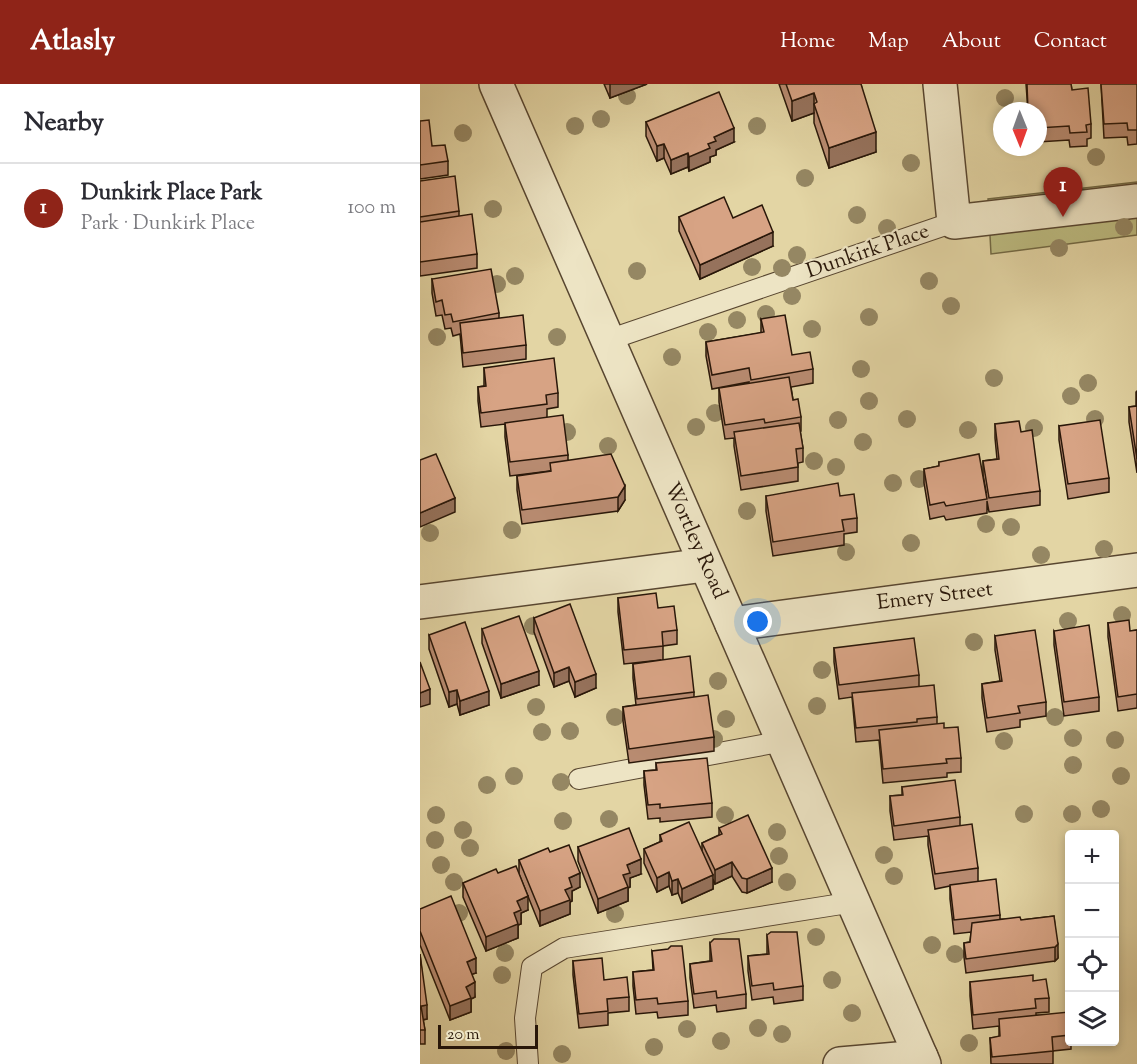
<!DOCTYPE html>
<html lang="en">
<head>
<meta charset="utf-8">
<style>
	body { margin:0; font-family:"Sorts Mill Goudy",serif; background:#f7f7f7; color:#2b2b33 }
	.controls { position:absolute; right:18px; bottom:18px; display:grid; overflow:hidden; border-radius:6px; box-shadow:0 3px 9px #0003 }
	.controls button { width:54px; height:54px; display:grid; place-items:center; padding:0; border:0; border-bottom:2px solid #e1e1e2; background:#fff; color:#2b2b33; font:30px sans-serif }
	.compass { position:absolute; left:573px; top:18px; width:54px; height:54px; border-radius:50%; background:#fff; box-shadow:0 3px 9px #0003; rotate:179deg }
	.scale { position:absolute; left:18px; bottom:15px; width:100px; box-sizing:border-box; padding-left:6px; border:3px solid #291709; border-top:0; font-size:16px; line-height:21px; white-space:nowrap; color:#291709; -webkit-text-stroke:4px #ede4c4; paint-order:stroke }
	.you { position:absolute; left:338px; top:538px; width:21px; height:21px; margin:-15px; border:4px solid #fff; border-radius:50%; background:#1a73e8; box-shadow:0 0 0 9px #1a73e833 }
	.badge { display:grid; place-items:center; width:39px; height:39px; border-radius:50%; background:#8f2418; color:#fff; font-size:20px; font-weight:700 }
	.pin { position:absolute; translate:-50% -50px; filter:drop-shadow(0 2px 3px #0008) }
	.pin::after { content:''; position:absolute; top:32px; width:21px; height:18px; background:inherit; clip-path:polygon(0 0,100% 0,50% 100%) }
	.list { margin:0; padding:0; list-style:none }
	h2 { display:flex; justify-content:space-between; align-items:center; height:78px; margin:0; padding:0 24px; font-size:26px }
	h2 small { font-size:20px; font-weight:400; color:#7c7c81 }
	.list li { display:grid; grid-template-columns:39px 1fr auto; gap:18px; align-items:center; box-sizing:border-box; height:90px; padding:0 24px; border-top:2px solid #e1e1e2 }
	.list b { display:block; font-size:22px; white-space:nowrap }
	.list p { margin:0; font-size:20px; white-space:nowrap; color:#7c7c81 }
	.list em { font-size:20px; font-style:normal; color:#7c7c81 }
	.icon { flex:none; width:33px; height:33px; fill:none; stroke:currentColor; stroke-width:2; stroke-linecap:round; stroke-linejoin:round }
	.map { position:relative; flex:none; width:717px; height:980px; overflow:hidden }
	header { display:flex; align-items:center; gap:36px; box-sizing:border-box; height:84px; padding:0 30px; background:#8f2418; color:#fff }
	header strong { font-size:28px }
	nav { display:flex; gap:33px; margin-inline-start:auto; font-size:21px }
	main { display:flex }
	aside { flex:1; background:#fff }
	.map>svg:first-child { display:block }
	.green { fill:#bcbb80; stroke:#726944; stroke-width:1.5 }
	.lines { fill:none; stroke-linecap:round; stroke-linejoin:round }
	.service-casing { stroke:#584630; stroke-width:22 }
	.minor-casing { stroke:#584630; stroke-width:36 }
	.tertiary-casing { stroke:#584630; stroke-width:36 }
	.service { stroke:#ede4c4; stroke-width:20 }
	.minor { stroke:#ede4c4; stroke-width:33 }
	.tertiary { stroke:#ede4c4; stroke-width:33 }
	.tree { fill:#958763 }
	.wall { fill:#b98c72; stroke:#291709; stroke-width:1.5 }
	.shaded-wall { fill:#96725c; stroke:#291709; stroke-width:1.5 }
	.building { fill:#d7a384; stroke:#291709; stroke-width:1.5 }
	.labels { text-anchor:middle; dominant-baseline:central; stroke-width:4.5; stroke-linejoin:round; paint-order:stroke }
	.street-label { font-size:21px; fill:#291709; stroke:#ede4c4 }
</style>
</head>
<body>
<header>
<strong>Atlasly</strong>
<nav><a>Home</a><a>Map</a><a>About</a><a>Contact</a></nav>
</header>
<main>
<aside>
<h2>Nearby<small></small></h2>
<ul class="list">
<li><span class="badge">1</span><div><b>Dunkirk Place Park</b><p>Park · Dunkirk Place</p></div><em>100 m</em></li>
</ul>
</aside>
<div class="map">
<svg width="717" height="980" viewBox="0 0 717 980">
	<rect width="100%" height="100%" fill="#e3d5a4"/>
	<filter id="stains"><feTurbulence type="fractalNoise" baseFrequency=".00333" numOctaves="4"/><feColorMatrix values="0 0 0 0 .2 0 0 0 0 .09 0 0 0 0 .02 0 0 0 .5 -.17"/></filter>
	<radialGradient id="worn" r=".72"><stop offset=".6" stop-color="#630" stop-opacity="0"/><stop offset="1" stop-color="#630" stop-opacity=".3"/></radialGradient>
	<polygon class="green" points="717,98 717,151 571,170 568,115"/>
	<g class="lines">
		<g class="service-casing">
			<g id="service">
				<polyline points="188,256 534,138"/>
				<polyline points="159,695 364,657"/>
				<polyline points="108,980 105,934 112,883 144,864 434,818"/>
			</g>
		</g>
		<g class="minor-casing">
			<g id="minor">
				<polyline points="520,0 534,138 717,117"/>
				<polyline points="420,980 501,973"/>
			</g>
		</g>
		<g class="tertiary-casing">
			<g id="tertiary">
				<polyline points="76,0 504,980"/>
				<polyline points="0,518 285,481"/>
				<polyline points="312,540 717,486"/>
			</g>
		</g>
		<use href="#service" class="service"/>
		<use href="#minor" class="minor"/>
		<use href="#tertiary" class="tertiary"/>
	</g>
	<g class="tree">
		<circle cx="207" cy="12" r="9"/>
		<circle cx="585" cy="14" r="9"/>
		<circle cx="181" cy="35" r="9"/>
		<circle cx="155" cy="42" r="9"/>
		<circle cx="337" cy="42" r="9"/>
		<circle cx="43" cy="49" r="9"/>
		<circle cx="676" cy="73" r="9"/>
		<circle cx="491" cy="79" r="9"/>
		<circle cx="385" cy="94" r="9"/>
		<circle cx="73" cy="125" r="9"/>
		<circle cx="437" cy="131" r="9"/>
		<circle cx="704" cy="143" r="9"/>
		<circle cx="467" cy="144" r="9"/>
		<circle cx="639" cy="164" r="9"/>
		<circle cx="377" cy="171" r="9"/>
		<circle cx="332" cy="183" r="9"/>
		<circle cx="362" cy="184" r="9"/>
		<circle cx="217" cy="187" r="9"/>
		<circle cx="95" cy="192" r="9"/>
		<circle cx="509" cy="197" r="9"/>
		<circle cx="77" cy="200" r="9"/>
		<circle cx="372" cy="212" r="9"/>
		<circle cx="531" cy="222" r="9"/>
		<circle cx="346" cy="230" r="9"/>
		<circle cx="449" cy="233" r="9"/>
		<circle cx="317" cy="236" r="9"/>
		<circle cx="392" cy="245" r="9"/>
		<circle cx="288" cy="248" r="9"/>
		<circle cx="17" cy="253" r="9"/>
		<circle cx="137" cy="253" r="9"/>
		<circle cx="252" cy="273" r="9"/>
		<circle cx="441" cy="285" r="9"/>
		<circle cx="574" cy="294" r="9"/>
		<circle cx="668" cy="299" r="9"/>
		<circle cx="651" cy="312" r="9"/>
		<circle cx="449" cy="317" r="9"/>
		<circle cx="295" cy="329" r="9"/>
		<circle cx="487" cy="335" r="9"/>
		<circle cx="675" cy="335" r="9"/>
		<circle cx="418" cy="336" r="9"/>
		<circle cx="276" cy="343" r="9"/>
		<circle cx="614" cy="344" r="9"/>
		<circle cx="548" cy="346" r="9"/>
		<circle cx="147" cy="348" r="9"/>
		<circle cx="443" cy="358" r="9"/>
		<circle cx="188" cy="362" r="9"/>
		<circle cx="394" cy="377" r="9"/>
		<circle cx="416" cy="383" r="9"/>
		<circle cx="499" cy="395" r="9"/>
		<circle cx="473" cy="399" r="9"/>
		<circle cx="327" cy="427" r="9"/>
		<circle cx="566" cy="440" r="9"/>
		<circle cx="591" cy="443" r="9"/>
		<circle cx="92" cy="446" r="9"/>
		<circle cx="10" cy="449" r="9"/>
		<circle cx="491" cy="459" r="9"/>
		<circle cx="684" cy="465" r="9"/>
		<circle cx="426" cy="468" r="9"/>
		<circle cx="621" cy="471" r="9"/>
		<circle cx="702" cy="531" r="9"/>
		<circle cx="648" cy="537" r="9"/>
		<circle cx="113" cy="542" r="9"/>
		<circle cx="554" cy="558" r="9"/>
		<circle cx="402" cy="586" r="9"/>
		<circle cx="298" cy="597" r="9"/>
		<circle cx="397" cy="622" r="9"/>
		<circle cx="116" cy="623" r="9"/>
		<circle cx="195" cy="633" r="9"/>
		<circle cx="635" cy="633" r="9"/>
		<circle cx="306" cy="635" r="9"/>
		<circle cx="150" cy="647" r="9"/>
		<circle cx="122" cy="648" r="9"/>
		<circle cx="653" cy="654" r="9"/>
		<circle cx="294" cy="655" r="9"/>
		<circle cx="695" cy="656" r="9"/>
		<circle cx="584" cy="657" r="9"/>
		<circle cx="653" cy="681" r="9"/>
		<circle cx="94" cy="692" r="9"/>
		<circle cx="701" cy="692" r="9"/>
		<circle cx="141" cy="698" r="9"/>
		<circle cx="67" cy="701" r="9"/>
		<circle cx="681" cy="725" r="9"/>
		<circle cx="604" cy="730" r="9"/>
		<circle cx="652" cy="730" r="9"/>
		<circle cx="16" cy="731" r="9"/>
		<circle cx="305" cy="731" r="9"/>
		<circle cx="189" cy="735" r="9"/>
		<circle cx="143" cy="737" r="9"/>
		<circle cx="43" cy="746" r="9"/>
		<circle cx="357" cy="748" r="9"/>
		<circle cx="15" cy="756" r="9"/>
		<circle cx="50" cy="764" r="9"/>
		<circle cx="464" cy="771" r="9"/>
		<circle cx="359" cy="772" r="9"/>
		<circle cx="21" cy="781" r="9"/>
		<circle cx="474" cy="792" r="9"/>
		<circle cx="34" cy="798" r="9"/>
		<circle cx="367" cy="798" r="9"/>
		<circle cx="39" cy="829" r="9"/>
		<circle cx="195" cy="830" r="9"/>
		<circle cx="396" cy="853" r="9"/>
		<circle cx="512" cy="861" r="9"/>
		<circle cx="85" cy="869" r="9"/>
		<circle cx="535" cy="870" r="9"/>
		<circle cx="82" cy="891" r="9"/>
		<circle cx="412" cy="896" r="9"/>
		<circle cx="432" cy="929" r="9"/>
		<circle cx="338" cy="944" r="9"/>
		<circle cx="267" cy="945" r="9"/>
		<circle cx="362" cy="950" r="9"/>
		<circle cx="301" cy="957" r="9"/>
		<circle cx="549" cy="959" r="9"/>
		<circle cx="234" cy="963" r="9"/>
		<circle cx="86" cy="967" r="9"/>
		<circle cx="142" cy="970" r="9"/>
	</g>
	<g class="wall">
		<polygon points="184,0 227,0 190,14"/>
		<polygon points="359,0 441,0 456,68 409,84 394,39 394,29 372,37"/>
		<polygon points="606,0 651,0 652,6 671,40 671,54 667,55 667,62 650,63 649,56 618,58 618,27 608,27"/>
		<polygon points="681,0 717,0 717,60 708,61 707,53 684,54"/>
		<polygon points="0,37 12,62 28,77 28,91 0,95"/>
		<polygon points="226,38 314,58 296,66 296,71 290,73 290,78 269,87 268,83 251,90 244,74 237,77 226,52"/>
		<polygon points="0,97 39,127 39,132 57,170 57,184 0,192"/>
		<polygon points="259,133 313,134 353,162 280,195 259,147"/>
		<polygon points="12,195 79,229 79,234 106,261 106,275 43,283 40,250 33,252 31,244 25,245 22,231 16,232 12,209"/>
		<polygon points="341,235 372,271 393,285 393,299 371,303 373,316 381,333 381,347 380,347 383,364 383,378 378,379 378,397 321,406 314,362 314,354 305,355 299,318 299,304 329,299 329,298 292,305 286,272 286,258 341,249"/>
		<polygon points="64,284 138,309 138,323 127,325 127,333 148,371 148,376 205,416 198,427 102,440 97,406 97,392 130,387 90,392 85,353 85,340 61,343 58,317 58,303 64,302"/>
		<polygon points="717,307 717,389 709,338 709,323 716,322 716,308"/>
		<polygon points="575,340 601,348 620,407 620,421 569,428 567,417 567,429 526,436 524,432 510,435 504,399 504,385 519,382 519,378 566,408 563,391 563,377 577,375 575,354"/>
		<polygon points="639,342 689,394 689,408 648,415 639,356"/>
		<polygon points="346,412 420,412 437,434 437,448 424,450 424,461 353,472 346,427"/>
		<polygon points="198,514 238,524 257,546 257,560 243,562 243,576 274,608 274,613 294,653 294,667 209,679 203,637 203,623 216,621 213,594 213,580 241,576 204,580 198,528"/>
		<polygon points="114,534 176,604 155,613 149,597 134,603 114,548"/>
		<polygon points="688,539 710,547 717,546 717,624 698,627 688,553"/>
		<polygon points="62,545 119,601 81,614 62,559"/>
		<polygon points="634,547 679,613 679,627 644,632 634,561"/>
		<polygon points="9,551 69,621 40,631 37,620 29,623 9,565"/>
		<polygon points="575,552 626,618 626,632 600,636 600,643 567,648 562,614 562,600 580,597 575,566"/>
		<polygon points="414,564 499,591 499,602 517,633 517,640 524,644 541,674 541,688 527,689 527,693 463,699 459,656 436,658 432,613 419,615 414,578"/>
		<polygon points="236,679 292,719 292,733 240,738 240,734 228,735 224,701 224,687 236,686"/>
		<polygon points="482,703 540,733 540,741 558,784 558,797 580,831 580,835 601,836 634,832 638,874 635,877 546,889 544,873 544,859 550,858 551,848 534,850 530,815 530,802 515,805 508,761 508,752 474,756 470,727 470,712 482,711"/>
		<polygon points="299,744 352,798 327,809 322,808 312,792 295,800 293,795 293,805 262,819 258,809 252,811 249,802 237,808 224,779 224,765 240,758 240,751 282,768 282,759 299,751"/>
		<polygon points="158,763 221,790 210,794 210,803 208,804 208,817 178,829 158,777"/>
		<polygon points="130,768 160,803 152,807 152,817 150,818 150,830 120,842 99,790 99,776"/>
		<polygon points="78,789 108,826 101,829 101,840 98,841 98,854 66,867 43,813 43,799"/>
		<polygon points="0,825 56,889 52,890 55,913 51,915 51,928 30,936 0,861"/>
		<polygon points="347,851 383,902 383,916 354,920 353,913 332,916 328,887 328,872 347,870"/>
		<polygon points="290,859 326,910 326,924 297,928 296,921 274,924 270,894 270,880 290,877"/>
		<polygon points="232,867 268,917 268,931 238,934 237,928 216,930 213,902 213,888 233,886"/>
		<polygon points="0,870 7,935 3,936 5,946 5,960 0,960"/>
		<polygon points="153,877 184,896 209,913 209,927 188,929 188,941 159,944 153,891"/>
		<polygon points="613,897 629,914 629,928 616,929 616,931 650,935 650,957 651,957 651,965 633,967 633,980 571,980 570,954 579,953 579,942 553,945 550,912 550,898"/>
	</g>
	<g class="shaded-wall">
		<polygon points="190,0 227,0 190,14"/>
		<polygon points="394,9 394,29 372,37 372,17"/>
		<polygon points="314,44 314,58 296,66 296,71 290,73 290,78 269,87 269,73 288,60 294,53"/>
		<polygon points="456,48 456,68 409,84 409,64"/>
		<polygon points="244,60 244,74 237,77 237,62"/>
		<polygon points="268,69 268,83 251,90 251,76"/>
		<polygon points="353,148 353,162 280,195 280,181"/>
		<polygon points="205,402 205,416 198,427 198,413"/>
		<polygon points="35,414 35,428 0,443 0,429"/>
		<polygon points="149,583 149,597 134,603 134,589"/>
		<polygon points="119,587 119,601 81,614 81,600"/>
		<polygon points="176,590 176,604 155,613 155,598"/>
		<polygon points="10,605 10,620 0,623 0,609"/>
		<polygon points="37,606 37,620 29,623 29,608"/>
		<polygon points="69,607 69,621 40,631 40,617"/>
		<polygon points="221,775 221,790 210,794 210,803 208,804 208,817 178,829 178,815 203,791 207,781"/>
		<polygon points="312,778 312,792 295,800 295,786"/>
		<polygon points="352,784 352,798 327,809 327,795"/>
		<polygon points="249,788 249,802 237,808 237,794"/>
		<polygon points="160,789 160,803 152,807 152,817 150,818 150,830 120,842 120,827 145,806 149,794"/>
		<polygon points="293,791 293,805 262,819 262,805"/>
		<polygon points="258,795 258,809 252,811 252,797"/>
		<polygon points="108,812 108,826 101,829 101,840 98,841 98,854 66,867 66,853 94,829 97,817"/>
		<polygon points="638,860 638,874 635,877 635,863"/>
		<polygon points="56,874 56,889 47,892 47,878"/>
		<polygon points="55,898 55,913 51,915 51,928 30,936 30,922 46,903"/>
		<polygon points="7,921 7,935 1,936 1,922"/>
	</g>
	<g class="building">
		<polygon points="366,0 441,0 456,48 409,64 394,20 397,18 394,9 372,17"/>
		<polygon points="607,0 651,0 652,6 668,4 671,40 666,41 667,48 650,49 649,42 618,44 618,27 608,27"/>
		<polygon points="681,0 717,0 717,46 708,46 707,39 684,40"/>
		<polygon points="299,8 314,44 294,53 296,57 288,60 290,64 269,73 268,69 251,76 244,60 237,62 226,38"/>
		<polygon points="9,36 12,62 25,61 28,77 0,81 0,37"/>
		<polygon points="35,92 39,127 0,133 0,97"/>
		<polygon points="304,113 313,134 342,121 353,148 280,181 259,133"/>
		<polygon points="52,130 57,170 0,178 0,138"/>
		<polygon points="71,185 79,229 33,238 31,230 25,231 22,216 16,218 12,195"/>
		<polygon points="103,231 106,261 43,269 40,239"/>
		<polygon points="365,231 372,271 390,268 393,285 331,296 329,284 292,291 286,258 344,248 341,235"/>
		<polygon points="134,274 138,309 126,311 127,320 61,329 58,303 66,302 64,284"/>
		<polygon points="369,293 373,316 378,315 381,333 345,339 344,335 305,341 299,304"/>
		<polygon points="717,322 717,375 709,323"/>
		<polygon points="143,331 148,371 90,378 85,339"/>
		<polygon points="680,336 689,394 648,400 639,342"/>
		<polygon points="599,337 601,348 612,346 620,407 569,414 563,377 579,375 575,340"/>
		<polygon points="379,339 383,364 376,365 378,383 321,392 314,348"/>
		<polygon points="16,370 35,414 0,429 0,376"/>
		<polygon points="191,370 205,402 198,413 102,426 97,392 131,387 130,379"/>
		<polygon points="559,370 567,415 526,422 524,418 510,421 504,385 519,382 519,378"/>
		<polygon points="418,399 420,412 434,410 437,434 422,436 424,447 353,458 346,412"/>
		<polygon points="236,509 238,524 254,522 257,546 242,548 243,562 204,566 198,514"/>
		<polygon points="150,520 176,590 155,598 149,583 134,589 114,534"/>
		<polygon points="99,532 119,587 81,600 62,545"/>
		<polygon points="709,536 710,547 717,546 717,610 698,613 688,539"/>
		<polygon points="45,538 69,607 40,617 37,606 29,608 9,551"/>
		<polygon points="669,541 679,613 644,618 634,547"/>
		<polygon points="615,546 626,618 598,622 600,629 567,634 562,600 582,597 575,552"/>
		<polygon points="494,554 499,591 419,601 414,564"/>
		<polygon points="270,572 274,608 217,615 213,580"/>
		<polygon points="0,578 10,605 0,609"/>
		<polygon points="514,601 517,633 497,635 497,638 436,644 432,609"/>
		<polygon points="288,611 294,653 209,665 203,623"/>
		<polygon points="524,639 524,644 538,643 541,674 526,675 527,679 463,685 459,646"/>
		<polygon points="287,674 292,719 240,724 240,720 228,721 224,687 237,686 236,679"/>
		<polygon points="535,696 540,733 474,742 470,712 483,711 482,703"/>
		<polygon points="328,731 352,784 327,795 322,794 312,778 295,786 282,759 302,750 299,744"/>
		<polygon points="269,738 293,791 262,805 258,795 252,797 249,788 237,794 224,765 242,757 240,751"/>
		<polygon points="552,740 558,784 515,790 508,746"/>
		<polygon points="209,744 221,775 207,781 210,789 203,791 208,803 178,815 158,763"/>
		<polygon points="149,761 160,789 149,794 152,803 145,806 150,816 120,827 99,776 128,764 130,768"/>
		<polygon points="96,782 108,812 97,817 101,826 94,829 98,840 66,853 43,799 76,785 78,789"/>
		<polygon points="576,795 580,831 534,836 530,801"/>
		<polygon points="31,812 56,874 47,878 55,898 46,903 51,914 30,922 0,847 0,825"/>
		<polygon points="634,832 638,860 635,863 546,875 544,859 550,858 552,839 600,833 601,836"/>
		<polygon points="351,848 377,848 383,902 354,906 353,899 332,902 328,872 349,870 347,851"/>
		<polygon points="294,855 319,855 326,910 297,914 296,907 274,910 270,880 292,877 290,859"/>
		<polygon points="251,862 262,862 268,917 238,920 237,914 216,916 213,888 234,886 232,867 248,865"/>
		<polygon points="0,870 7,921 1,922 5,946 0,946"/>
		<polygon points="182,874 184,896 207,893 209,913 187,915 188,927 159,930 153,877"/>
		<polygon points="613,891 613,897 626,895 629,914 615,915 616,924 553,931 550,898"/>
		<polygon points="649,928 650,951 632,953 633,967 572,973 570,954 580,952 579,935"/>
	</g>
	<g class="labels">
		<g class="street-label">
			<text transform="translate(448 168) rotate(-19)">Dunkirk Place</text>
			<text transform="translate(275 457) rotate(66)">Wortley Road</text>
			<text transform="translate(515 513) rotate(-7)">Emery Street</text>
		</g>
	</g>
	<rect width="100%" height="100%" filter="url(#stains)"/>
	<rect width="100%" height="100%" fill="url(#worn)"/>
</svg>
<div class="controls">
<button>+</button>
<button>−</button>
<button><svg class="icon" aria-label="locate" viewBox="0 0 24 24"><circle cx="12" cy="12" r="6"/><path d="M12 2v4M12 18v4M2 12h4M18 12h4"/></svg></button>
<button><svg class="icon" aria-label="layers" viewBox="0 0 24 24"><path d="M12 4l9 5-9 5-9-5zM3 14l9 5 9-5"/></svg></button>
</div>
<svg class="compass" viewBox="-18 -18 36 36"><path d="M0-13l5 13h-10z" fill="#e53935"/><path d="M0 13l5-13h-10z" fill="#7c7c81"/></svg>
<div class="scale">20 m</div>
<div class="you"></div>
<div class="pin badge" style="left:643px;top:133px">1</div>
</div>
</main>
</body>
</html>
